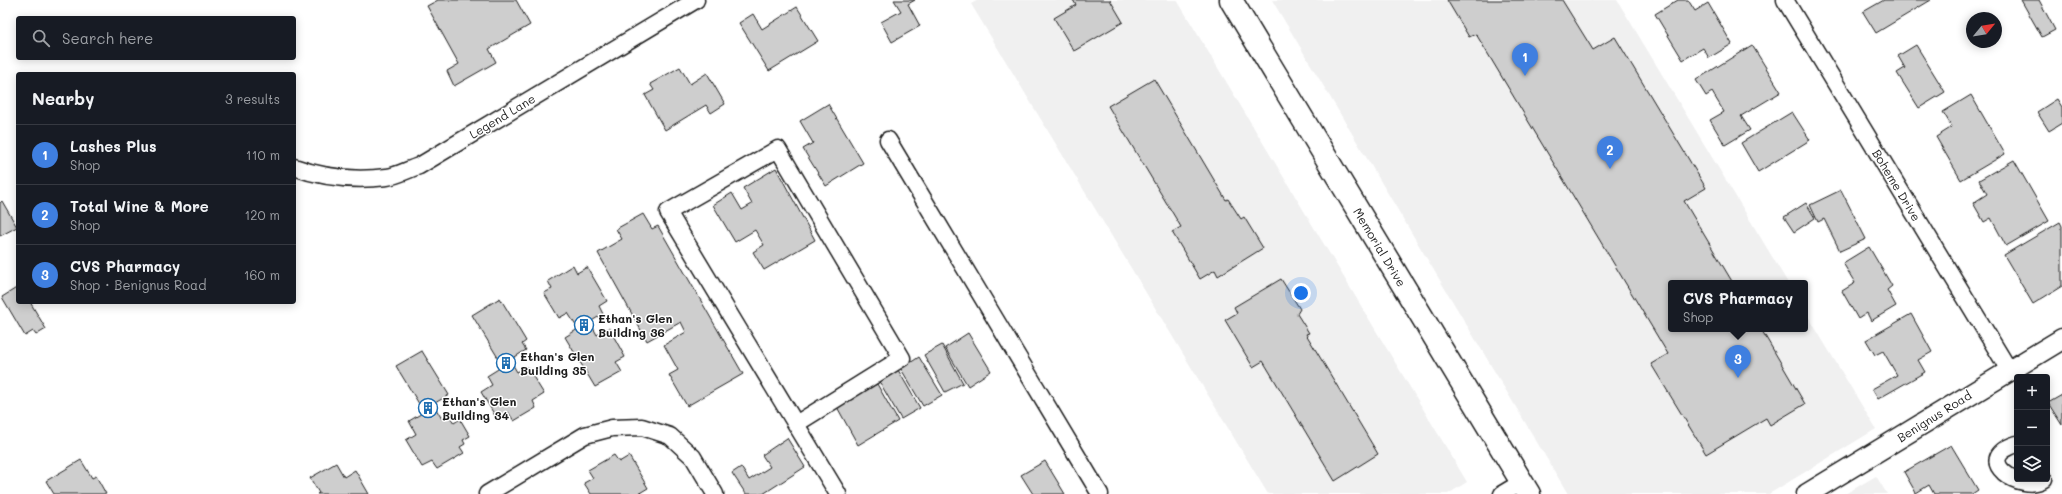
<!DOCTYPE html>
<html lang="en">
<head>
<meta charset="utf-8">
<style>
	body { margin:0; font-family:Mali,sans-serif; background:#20242c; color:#f1f3f6 }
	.controls { position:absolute; right:12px; bottom:12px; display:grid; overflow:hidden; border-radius:4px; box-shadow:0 2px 10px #0003 }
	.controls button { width:36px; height:36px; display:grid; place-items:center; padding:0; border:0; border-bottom:1px solid #363941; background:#171b24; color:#f1f3f6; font:20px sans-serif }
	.compass { position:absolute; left:1966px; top:12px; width:36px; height:36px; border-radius:50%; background:#171b24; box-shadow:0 2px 10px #0003; rotate:60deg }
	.you { position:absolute; left:1301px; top:293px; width:14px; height:14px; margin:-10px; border:3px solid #fff; border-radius:50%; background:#1a73e8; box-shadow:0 0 0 6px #1a73e833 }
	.badge { display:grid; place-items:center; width:26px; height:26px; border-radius:50%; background:#1f6fb2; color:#fff; font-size:13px; font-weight:700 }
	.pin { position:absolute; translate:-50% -33px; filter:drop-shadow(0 1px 2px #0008) }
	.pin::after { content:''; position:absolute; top:21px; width:14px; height:12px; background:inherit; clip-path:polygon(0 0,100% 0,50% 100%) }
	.popup { position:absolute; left:1668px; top:280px; width:140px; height:52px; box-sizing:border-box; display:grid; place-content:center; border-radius:4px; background:#171b24; filter:drop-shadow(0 1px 3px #0005); font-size:13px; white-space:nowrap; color:#9ea1a6 }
	.popup b { font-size:15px; color:#f1f3f6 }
	.popup::after { content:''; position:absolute; left:50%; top:100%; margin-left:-8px; border:8px solid transparent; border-top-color:#171b24 }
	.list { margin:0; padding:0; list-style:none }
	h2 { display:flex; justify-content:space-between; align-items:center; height:52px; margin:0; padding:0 16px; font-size:17px }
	h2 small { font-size:13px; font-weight:400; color:#9ea1a6 }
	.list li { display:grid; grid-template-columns:26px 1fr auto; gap:12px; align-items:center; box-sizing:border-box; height:60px; padding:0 16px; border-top:1px solid #363941 }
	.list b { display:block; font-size:15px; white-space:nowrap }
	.list p { margin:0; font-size:13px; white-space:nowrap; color:#9ea1a6 }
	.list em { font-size:13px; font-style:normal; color:#9ea1a6 }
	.icon { flex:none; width:22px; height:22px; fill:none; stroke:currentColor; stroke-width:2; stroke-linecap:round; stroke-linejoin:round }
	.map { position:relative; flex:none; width:2062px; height:494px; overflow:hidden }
	.search { position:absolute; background:#171b24; box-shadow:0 2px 10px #0003; left:16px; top:16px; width:280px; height:44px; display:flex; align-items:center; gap:10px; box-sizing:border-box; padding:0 14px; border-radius:4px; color:#9ea1a6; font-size:15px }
	.panel { position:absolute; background:#171b24; box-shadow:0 2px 10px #0003; left:16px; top:72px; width:280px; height:232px; border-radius:4px }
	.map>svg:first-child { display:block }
	.built { fill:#f0f0f0 }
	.building { fill:#cecece; stroke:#1c1c1c }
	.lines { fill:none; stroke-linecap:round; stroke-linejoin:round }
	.minor-casing { stroke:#1c1c1c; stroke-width:19 }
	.tertiary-casing { stroke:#1c1c1c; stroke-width:23 }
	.secondary-casing { stroke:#1c1c1c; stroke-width:25 }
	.minor { stroke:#fff; stroke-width:16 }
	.tertiary { stroke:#fff; stroke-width:20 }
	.secondary { stroke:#fff; stroke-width:22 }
	.labels { text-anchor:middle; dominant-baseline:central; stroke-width:3; stroke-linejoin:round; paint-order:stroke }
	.street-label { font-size:12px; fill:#1c1c1c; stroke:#fff }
	.poi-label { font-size:12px; font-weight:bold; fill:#1c1c1c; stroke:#fff; text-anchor:start }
</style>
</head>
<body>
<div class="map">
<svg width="2062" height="494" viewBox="0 0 2062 494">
	<rect width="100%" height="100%" fill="#fff"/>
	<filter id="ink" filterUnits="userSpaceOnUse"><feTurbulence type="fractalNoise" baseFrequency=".025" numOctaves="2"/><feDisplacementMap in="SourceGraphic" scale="8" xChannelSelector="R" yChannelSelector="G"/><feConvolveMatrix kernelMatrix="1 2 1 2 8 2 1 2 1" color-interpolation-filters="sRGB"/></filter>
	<g filter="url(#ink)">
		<g class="built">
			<polygon points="978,0 1177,0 1467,482 1448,494 1268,494 971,4"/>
			<polygon points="1272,0 1617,0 1788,283 1671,283 1671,329 1805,329 1805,311 1876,429 1769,494 1568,494"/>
			<polygon points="1876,476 1887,494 1845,494"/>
		</g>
		<g class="building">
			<polygon points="438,0 516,0 530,25 489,49 496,62 454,86 447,71 459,64 427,6"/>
			<polygon points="894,0 915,0 908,4 920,26 892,42 881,22 901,11"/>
			<polygon points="1073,0 1110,0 1123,22 1074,51 1054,18 1076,5"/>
			<polygon points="1447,0 1562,0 1593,50 1615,37 1706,188 1684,201 1733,283 1671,283 1671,329 1761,329 1805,404 1770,425 1766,418 1706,454 1651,364 1668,354 1476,34 1469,37"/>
			<polygon points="1678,0 1688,0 1695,11 1708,3 1732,44 1709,58 1703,48 1683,60 1655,14"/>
			<polygon points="1884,0 1931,0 1876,33 1863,12"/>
			<polygon points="2021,0 2039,0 2055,30 2042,37"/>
			<polygon points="797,7 818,41 769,71 739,23 753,14 762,29"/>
			<polygon points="1752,45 1781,92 1741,116 1750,130 1725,145 1710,120 1724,112 1712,92 1706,96 1696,80"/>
			<polygon points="1916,45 1945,92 1919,108 1897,73 1905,68 1898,56"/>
			<polygon points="680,67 690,84 707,73 725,104 711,113 706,105 665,130 645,95 654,90 650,84"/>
			<polygon points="1154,79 1226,200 1228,199 1241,219 1244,217 1263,248 1218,276 1215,270 1200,279 1172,232 1181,227 1108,106"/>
			<polygon points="1971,95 2005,154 1961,180 1936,137 1952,127 1943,112"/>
			<polygon points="2057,99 2062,107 2062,123 2049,131 2037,112"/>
			<polygon points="828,104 863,163 826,186 803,149 813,143 800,121"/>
			<polygon points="1792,112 1810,140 1758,172 1741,143"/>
			<polygon points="2014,160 2049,221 2006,246 1991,218 1984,222 1973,203 1987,194 1979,180"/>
			<polygon points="776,168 815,240 764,270 753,252 764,245 755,230 735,242 713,205 732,193 742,210 752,204 743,188"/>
			<polygon points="1841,190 1866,239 1840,251 1824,219 1818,222 1810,205"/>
			<polygon points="2,201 17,227 0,236 0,203"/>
			<polygon points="1806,203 1815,218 1794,232 1784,217"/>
			<polygon points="643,214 652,229 658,226 743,374 687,406 669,375 678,370 664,345 686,332 681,322 647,341 598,253 622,239 616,229"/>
			<polygon points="2060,222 2062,226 2062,286 2033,304 2004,255"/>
			<polygon points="1869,247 1892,286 1887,290 1896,306 1871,321 1867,313 1858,319 1842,291 1855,283 1843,263"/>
			<polygon points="573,265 577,273 587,267 607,301 599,306 603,314 590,322 597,335 609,328 625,357 616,362 622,372 595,387 565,337 578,329 568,313 559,318 544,293 552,289 548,281"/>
			<polygon points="1281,279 1300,309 1297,314 1309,333 1306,334 1378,454 1335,481 1263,361 1253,367 1225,320 1237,313 1234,307"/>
			<polygon points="18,287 18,302 30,302 46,329 36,335 33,331 25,336 2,297"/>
			<polygon points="500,298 526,341 522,344 526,350 510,360 517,372 527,367 544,394 533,401 536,408 514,421 508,412 497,419 481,392 492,385 487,376 503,366 472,315"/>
			<polygon points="1911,314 1932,352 1918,360 1925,372 1878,399 1872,389 1897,375 1883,351 1875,355 1866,340"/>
			<polygon points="968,333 991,371 968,386 945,348"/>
			<polygon points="942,345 963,383 945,392 924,355"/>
			<polygon points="422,351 449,395 433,404 442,419 449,415 454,423 460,419 470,436 463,440 465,444 460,447 464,453 437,469 432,462 422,467 406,440 416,434 409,421 424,412 396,366"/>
			<polygon points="919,357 942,395 923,406 901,369"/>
			<polygon points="898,370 920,408 901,419 879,381"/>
			<polygon points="877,384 898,421 858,445 837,407"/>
			<polygon points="2062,395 2062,425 2048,403"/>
			<polygon points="787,438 805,467 763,494 746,494 732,473 741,467 749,480 770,467 762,455"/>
			<polygon points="1951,445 1978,490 1972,494 1934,494 1929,485 1916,493 1904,472"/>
			<polygon points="614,455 619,462 629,456 648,488 638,494 591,494 584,483 593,478 588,470"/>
			<polygon points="81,460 92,478 96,476 106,494 54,494 46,481"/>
			<polygon points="1045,461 1065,494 1033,494 1021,475"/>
			<polygon points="336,463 344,477 355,470 369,494 317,494 319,493 310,478"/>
		</g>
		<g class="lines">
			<g class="minor-casing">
				<g id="minor">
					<polyline points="1785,0 2009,370"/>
					<polyline points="888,140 1100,494"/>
					<path d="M294 167C324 178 355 181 387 177 397 176 409 169 419 166L696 0"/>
					<polyline points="796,424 902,358 778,149 668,212 838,494"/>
					<path d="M2017 444C1969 459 2022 494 2044 479"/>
					<polyline points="487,494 585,435 612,428 642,427 670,436 693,457 715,494"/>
					<polyline points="1502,494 1522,482"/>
				</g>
			</g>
			<g class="tertiary-casing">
				<polyline id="tertiary" points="1807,494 2062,339"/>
			</g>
			<g class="secondary-casing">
				<polyline id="secondary" points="1231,0 1529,494"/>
			</g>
			<use href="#minor" class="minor"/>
			<use href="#tertiary" class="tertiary"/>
			<use href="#secondary" class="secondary"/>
		</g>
	</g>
	<defs>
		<g id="building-ring" transform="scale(1)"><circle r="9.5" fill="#fff" stroke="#1f6fb2" stroke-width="1.5"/><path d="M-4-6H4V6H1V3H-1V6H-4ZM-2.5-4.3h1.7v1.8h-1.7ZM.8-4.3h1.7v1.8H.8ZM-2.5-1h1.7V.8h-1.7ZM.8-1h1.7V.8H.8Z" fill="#1f6fb2"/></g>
	</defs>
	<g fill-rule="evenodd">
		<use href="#building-ring" x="584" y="325"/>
		<use href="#building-ring" x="506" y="363"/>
		<use href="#building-ring" x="428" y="408"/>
	</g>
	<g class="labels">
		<g class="street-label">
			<text transform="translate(502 116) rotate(-31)">Legend Lane</text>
			<text transform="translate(1897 185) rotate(59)">Boheme Drive</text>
			<text transform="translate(1380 247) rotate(59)">Memorial Drive</text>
			<text transform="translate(1934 416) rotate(-32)">Benignus Road</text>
		</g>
		<g class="poi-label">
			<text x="598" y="318">Ethan's Glen<tspan x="598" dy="14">Building 36</tspan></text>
			<text x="520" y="356">Ethan's Glen<tspan x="520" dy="14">Building 35</tspan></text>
			<text x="442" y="401">Ethan's Glen<tspan x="442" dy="14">Building 34</tspan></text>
		</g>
	</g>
</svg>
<div class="controls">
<button>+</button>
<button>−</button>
<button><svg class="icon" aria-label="layers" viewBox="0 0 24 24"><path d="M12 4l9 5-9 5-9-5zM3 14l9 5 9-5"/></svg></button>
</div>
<svg class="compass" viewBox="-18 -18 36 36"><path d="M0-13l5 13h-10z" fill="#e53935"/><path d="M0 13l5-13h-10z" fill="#9ea1a6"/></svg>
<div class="you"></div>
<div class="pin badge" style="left:1525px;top:76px;background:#3f7fe0">1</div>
<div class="pin badge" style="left:1610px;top:169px;background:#3f7fe0">2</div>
<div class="pin badge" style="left:1738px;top:378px;background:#3f7fe0">3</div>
<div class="popup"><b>CVS Pharmacy</b>Shop</div>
<div class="search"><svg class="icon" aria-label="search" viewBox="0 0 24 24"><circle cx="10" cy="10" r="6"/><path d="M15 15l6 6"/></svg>Search here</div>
<section class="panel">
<h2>Nearby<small>3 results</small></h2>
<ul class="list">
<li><span class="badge" style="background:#3f7fe0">1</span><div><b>Lashes Plus</b><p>Shop</p></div><em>110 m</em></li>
<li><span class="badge" style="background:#3f7fe0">2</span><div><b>Total Wine &amp; More</b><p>Shop</p></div><em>120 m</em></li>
<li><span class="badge" style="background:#3f7fe0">3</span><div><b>CVS Pharmacy</b><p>Shop · Benignus Road</p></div><em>160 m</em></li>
</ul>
</section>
</div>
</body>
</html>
